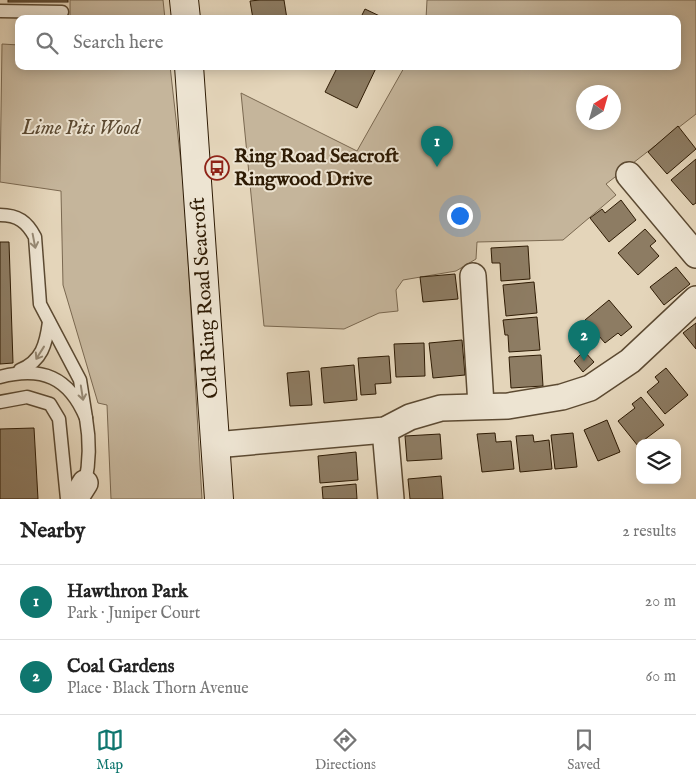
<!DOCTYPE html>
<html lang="en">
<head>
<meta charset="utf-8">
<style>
	body { margin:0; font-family:"IM FELL English",serif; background:#f6f6f6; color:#222 }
	.controls { position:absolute; right:15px; bottom:15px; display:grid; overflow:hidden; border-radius:10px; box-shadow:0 2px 12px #0003 }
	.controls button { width:45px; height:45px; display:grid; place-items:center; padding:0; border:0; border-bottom:1px solid #e0e0e0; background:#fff; color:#222; font:25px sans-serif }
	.compass { position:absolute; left:576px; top:85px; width:45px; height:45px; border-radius:50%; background:#fff; box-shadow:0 2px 12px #0003; rotate:37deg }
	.you { position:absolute; left:459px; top:215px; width:18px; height:18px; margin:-12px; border:4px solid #fff; border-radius:50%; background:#1a73e8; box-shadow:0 0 0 8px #1a73e833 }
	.badge { display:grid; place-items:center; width:32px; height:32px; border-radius:50%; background:#0f766e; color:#fff; font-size:16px; font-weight:700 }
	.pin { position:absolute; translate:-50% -41px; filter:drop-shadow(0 1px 2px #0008) }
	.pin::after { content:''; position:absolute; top:26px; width:18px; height:15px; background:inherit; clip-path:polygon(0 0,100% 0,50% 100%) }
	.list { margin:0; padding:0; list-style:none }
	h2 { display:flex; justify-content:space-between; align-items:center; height:65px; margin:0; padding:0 20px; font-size:21px }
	h2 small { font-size:16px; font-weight:400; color:#767676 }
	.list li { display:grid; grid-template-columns:32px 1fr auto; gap:15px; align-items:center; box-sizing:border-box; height:75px; padding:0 20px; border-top:1px solid #e0e0e0 }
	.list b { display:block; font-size:19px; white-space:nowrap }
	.list p { margin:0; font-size:16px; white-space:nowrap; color:#767676 }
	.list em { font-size:16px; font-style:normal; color:#767676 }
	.icon { flex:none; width:28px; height:28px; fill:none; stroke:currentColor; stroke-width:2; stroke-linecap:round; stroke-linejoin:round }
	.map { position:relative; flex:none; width:696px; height:499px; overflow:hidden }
	.search { position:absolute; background:#fff; box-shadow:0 2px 12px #0003; left:15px; right:15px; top:15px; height:55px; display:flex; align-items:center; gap:12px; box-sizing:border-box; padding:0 18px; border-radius:10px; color:#767676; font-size:19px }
	.sheet { height:215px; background:#fff }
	nav { display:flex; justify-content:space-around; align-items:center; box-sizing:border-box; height:70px; border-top:1px solid #e0e0e0; background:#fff; font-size:14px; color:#767676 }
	nav a { display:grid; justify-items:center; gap:2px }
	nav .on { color:#0f766e }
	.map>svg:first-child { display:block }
	.green { fill:#c5b59b; stroke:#7a6850; fill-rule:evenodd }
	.building { fill:#8d7c63; stroke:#2e1b04 }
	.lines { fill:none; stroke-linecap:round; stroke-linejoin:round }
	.lane-casing { stroke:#5c4a32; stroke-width:15 }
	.street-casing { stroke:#5c4a32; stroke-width:28 }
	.secondary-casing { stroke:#2e1b04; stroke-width:30 }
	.lane { stroke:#ede4d2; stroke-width:12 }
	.street { stroke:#ede4d2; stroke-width:25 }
	.secondary { stroke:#ede4d2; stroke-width:28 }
	.oneway { stroke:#978a75 }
	.labels { text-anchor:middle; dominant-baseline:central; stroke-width:4; stroke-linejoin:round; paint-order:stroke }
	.park-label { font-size:20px; font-style:italic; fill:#5b4931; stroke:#ede4d2 }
	.poi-label { font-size:20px; font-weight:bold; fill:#2e1b04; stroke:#ede4d2; text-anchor:start }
	.street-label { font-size:20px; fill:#2e1b04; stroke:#ede4d2 }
</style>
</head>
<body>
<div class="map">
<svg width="696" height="499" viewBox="0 0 696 499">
	<rect width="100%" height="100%" fill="#e4d5ba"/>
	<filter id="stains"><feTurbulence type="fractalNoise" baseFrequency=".004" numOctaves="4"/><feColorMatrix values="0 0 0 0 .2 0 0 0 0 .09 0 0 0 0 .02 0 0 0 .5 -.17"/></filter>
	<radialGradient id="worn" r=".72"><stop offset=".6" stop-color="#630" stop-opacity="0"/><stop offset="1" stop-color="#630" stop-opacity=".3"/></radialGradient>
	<g class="green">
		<polygon points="70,0 163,0 165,19 70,19"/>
		<path d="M427 0H696V114L606 184 616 195 563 240 477 242 476 259 456 271 403 280 396 290 398 311 379 313 344 329 264 326 241 93 357 151 405 66H677V19H426ZM584 92H614V122H584Z"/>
		<polygon points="2,44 19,45 19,66 170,66 184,190 202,499 111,499 107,405 98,403 63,285 61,191 0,182"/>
	</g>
	<g class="building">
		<rect x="8" y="0" width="60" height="2"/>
		<polygon points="260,0 284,0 287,19 253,19 250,1"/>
		<polygon points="365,9 386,19 360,19"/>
		<polygon points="338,66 377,66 357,108 325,92"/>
		<polygon points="678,126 696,149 667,174 648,152"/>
		<polygon points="696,159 696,203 693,205 671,180"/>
		<polygon points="621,200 636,220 609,242 590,218 602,209 605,213"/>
		<polygon points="645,229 656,241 650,246 659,256 638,275 618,253"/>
		<polygon points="0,242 9,242 13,363 0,364"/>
		<polygon points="528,246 530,279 501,281 500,263 492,263 491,248"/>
		<polygon points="676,267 690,284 664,305 650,287"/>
		<polygon points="455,274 458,299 423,302 420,277"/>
		<polygon points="534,282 537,313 506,316 503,285"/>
		<polygon points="609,300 632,327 621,336 618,333 605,343 585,320"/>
		<polygon points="537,317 540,350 509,352 508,335 505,335 503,320"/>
		<polygon points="696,323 696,349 683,333"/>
		<polygon points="462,340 465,375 433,378 429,343"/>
		<polygon points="424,343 425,376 396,377 394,344"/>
		<polygon points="584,351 594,362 583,372 574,361"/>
		<polygon points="541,355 543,386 511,388 509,357"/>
		<polygon points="389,356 391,383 375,384 376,394 361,395 358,358"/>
		<polygon points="354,365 357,400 324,403 321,368"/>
		<polygon points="666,368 688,395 665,414 647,392 659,382 655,377"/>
		<polygon points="309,371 312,405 290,406 287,373"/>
		<polygon points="641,397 664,425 640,443 638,446 618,421 635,408 632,404"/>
		<polygon points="607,420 620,452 598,461 584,430"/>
		<polygon points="34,428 38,499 0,499 0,429"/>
		<polygon points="495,433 496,442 511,441 514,469 482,472 477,434"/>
		<polygon points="573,433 577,467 555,469 551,435"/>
		<polygon points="440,434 442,459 407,461 405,436"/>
		<polygon points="533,435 534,442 549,440 552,469 520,472 516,436"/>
		<polygon points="356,452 358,480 320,483 318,456"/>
		<polygon points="441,476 443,499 410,499 408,479"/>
		<polygon points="356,484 357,499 323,499 322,487"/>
	</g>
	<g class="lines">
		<g class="lane-casing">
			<g id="lane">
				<polyline points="0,11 62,12"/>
				<path d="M0 215C18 215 27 222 35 237L40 304 80 380 86 418C69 377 42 366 0 377"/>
				<path d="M20 370C42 361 46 344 49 322"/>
				<polyline points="0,402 27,397 50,404 59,419 67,499"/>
				<path d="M85 483C90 461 90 441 86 418"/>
			</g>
		</g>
		<g class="street-casing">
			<g id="street">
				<polyline points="629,175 696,255"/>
				<polyline points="473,276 481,405"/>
				<polyline points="385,430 391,499"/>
				<polyline points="215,445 385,430 410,417 441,408 508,406 562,397 590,388 630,361 696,299"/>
				<polyline points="75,499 85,483"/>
			</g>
		</g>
		<g class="secondary-casing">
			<g id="secondary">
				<polyline points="184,0 186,19"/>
				<polyline points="189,66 219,499"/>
			</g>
		</g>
		<use href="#lane" class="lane"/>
		<use href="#street" class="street"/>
		<use href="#secondary" class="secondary"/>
	</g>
	<defs><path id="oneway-shaft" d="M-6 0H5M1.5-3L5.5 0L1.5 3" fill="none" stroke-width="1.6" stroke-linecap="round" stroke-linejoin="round" transform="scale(1.25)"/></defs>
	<g class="oneway">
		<use href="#oneway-shaft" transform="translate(34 241) rotate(79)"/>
		<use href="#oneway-shaft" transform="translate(40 353) rotate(122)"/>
		<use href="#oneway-shaft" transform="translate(82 393) rotate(81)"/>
	</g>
	<defs>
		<g id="bus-ring" transform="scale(1.25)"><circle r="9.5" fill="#ede4d2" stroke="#8f2418" stroke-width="1.5"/><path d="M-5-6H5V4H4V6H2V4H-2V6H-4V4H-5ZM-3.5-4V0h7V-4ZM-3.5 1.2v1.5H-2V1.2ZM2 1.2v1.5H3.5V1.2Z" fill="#8f2418"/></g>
	</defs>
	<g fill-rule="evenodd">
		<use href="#bus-ring" x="217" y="168"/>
	</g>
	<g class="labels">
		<g class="park-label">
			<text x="81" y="128">Lime Pits Wood</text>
		</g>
		<g class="poi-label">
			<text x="234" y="156">Ring Road Seacroft<tspan x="234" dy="23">Ringwood Drive</tspan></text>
		</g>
		<g class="street-label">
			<text transform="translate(205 298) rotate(-94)">Old Ring Road Seacroft</text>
		</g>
	</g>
	<rect width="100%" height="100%" filter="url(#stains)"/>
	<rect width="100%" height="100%" fill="url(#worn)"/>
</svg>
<div class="controls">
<button><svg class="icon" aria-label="layers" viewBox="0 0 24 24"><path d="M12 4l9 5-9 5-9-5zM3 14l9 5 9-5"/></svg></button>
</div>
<svg class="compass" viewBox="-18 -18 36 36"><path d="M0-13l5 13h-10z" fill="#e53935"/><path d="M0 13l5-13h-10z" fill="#767676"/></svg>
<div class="you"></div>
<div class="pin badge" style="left:437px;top:167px">1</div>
<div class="pin badge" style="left:584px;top:361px">2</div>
<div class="search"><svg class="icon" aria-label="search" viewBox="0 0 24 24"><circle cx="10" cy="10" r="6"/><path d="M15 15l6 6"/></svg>Search here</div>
</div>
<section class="sheet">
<h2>Nearby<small>2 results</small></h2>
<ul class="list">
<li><span class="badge">1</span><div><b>Hawthron Park</b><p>Park · Juniper Court</p></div><em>20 m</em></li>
<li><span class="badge">2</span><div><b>Coal Gardens</b><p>Place · Black Thorn Avenue</p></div><em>60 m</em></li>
</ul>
</section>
<nav>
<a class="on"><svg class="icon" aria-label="map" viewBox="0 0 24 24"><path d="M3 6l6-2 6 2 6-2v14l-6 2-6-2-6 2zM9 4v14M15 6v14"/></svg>Map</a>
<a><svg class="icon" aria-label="directions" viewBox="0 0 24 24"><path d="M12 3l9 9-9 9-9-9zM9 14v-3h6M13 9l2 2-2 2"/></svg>Directions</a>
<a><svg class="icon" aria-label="saved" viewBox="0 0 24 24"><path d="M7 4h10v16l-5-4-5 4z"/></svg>Saved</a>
</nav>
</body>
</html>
